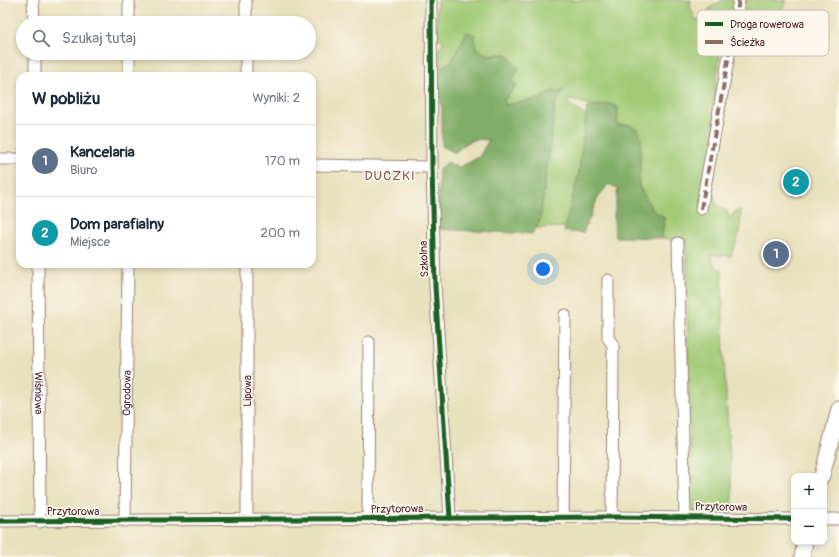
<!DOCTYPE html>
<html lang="pl">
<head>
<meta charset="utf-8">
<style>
	body { margin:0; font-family:Pangolin,sans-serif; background:#f6f6f7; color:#1f2937 }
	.controls { position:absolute; right:12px; bottom:12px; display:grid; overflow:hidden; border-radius:8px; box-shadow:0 2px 6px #0003 }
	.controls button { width:36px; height:36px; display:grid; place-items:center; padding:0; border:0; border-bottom:1px solid #e0e1e3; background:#fff; color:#1f2937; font:20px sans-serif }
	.you { position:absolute; left:543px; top:269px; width:14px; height:14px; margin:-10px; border:3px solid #fff; border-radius:50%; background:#1a73e8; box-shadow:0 0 0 6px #1a73e833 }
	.badge { display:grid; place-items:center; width:26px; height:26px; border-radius:50%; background:#0f766e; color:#fff; font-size:13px; font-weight:700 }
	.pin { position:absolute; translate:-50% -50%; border:2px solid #fff; box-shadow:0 1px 4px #0006 }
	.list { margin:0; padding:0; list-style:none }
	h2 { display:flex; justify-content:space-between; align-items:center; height:52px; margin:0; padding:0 16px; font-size:17px }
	h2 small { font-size:13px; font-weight:400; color:#747a83 }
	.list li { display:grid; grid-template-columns:26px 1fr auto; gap:12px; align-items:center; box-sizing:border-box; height:72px; padding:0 16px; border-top:1px solid #e0e1e3 }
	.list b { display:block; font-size:15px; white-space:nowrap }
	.list p { margin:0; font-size:13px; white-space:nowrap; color:#747a83 }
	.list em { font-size:13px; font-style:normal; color:#747a83 }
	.icon { flex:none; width:22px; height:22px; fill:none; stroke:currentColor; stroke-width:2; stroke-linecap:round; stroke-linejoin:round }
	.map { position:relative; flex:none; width:839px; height:557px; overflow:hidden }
	.search { position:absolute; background:#fff; box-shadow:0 2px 6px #0003; left:16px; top:16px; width:300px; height:44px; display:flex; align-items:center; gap:10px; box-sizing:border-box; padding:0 14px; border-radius:22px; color:#747a83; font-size:15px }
	.panel { position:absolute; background:#fff; box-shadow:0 2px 6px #0003; left:16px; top:72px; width:300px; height:196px; border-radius:12px }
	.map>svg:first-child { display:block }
	.green { fill:#a1ca76; stroke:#767450 }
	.forest { fill:#80ae67; stroke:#656649 }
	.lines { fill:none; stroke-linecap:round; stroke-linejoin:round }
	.street-casing { stroke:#998074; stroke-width:13 }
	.secondary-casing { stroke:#998074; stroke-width:17 }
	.street { stroke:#fff; stroke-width:11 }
	.secondary { stroke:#fff; stroke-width:15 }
	.quiet { stroke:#8d6e63; stroke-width:4; stroke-dasharray:8 4; stroke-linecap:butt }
	.cycleway-casing { stroke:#fbf7ec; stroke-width:8 }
	.cycleway { stroke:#1b5e20; stroke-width:5 }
	.labels { text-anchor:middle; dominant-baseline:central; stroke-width:3.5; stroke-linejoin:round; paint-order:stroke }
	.street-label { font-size:11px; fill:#4a1f2b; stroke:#fbf7ec }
	.quarter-label { font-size:13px; letter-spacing:1px; fill:#7e5154; stroke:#fbf7ec }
	.key { fill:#fbf7ec; stroke:#c6b6b2; stroke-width:1 }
	.key-label { font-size:11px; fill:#4a1f2b }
</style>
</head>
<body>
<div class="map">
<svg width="839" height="557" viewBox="0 0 839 557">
	<rect width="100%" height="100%" fill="#fbf7ec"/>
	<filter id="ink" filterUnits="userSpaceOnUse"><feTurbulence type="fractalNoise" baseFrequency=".025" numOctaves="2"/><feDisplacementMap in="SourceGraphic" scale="8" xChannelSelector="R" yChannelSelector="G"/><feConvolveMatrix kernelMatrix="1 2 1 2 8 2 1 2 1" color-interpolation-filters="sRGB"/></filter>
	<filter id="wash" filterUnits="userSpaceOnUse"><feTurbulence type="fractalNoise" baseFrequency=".012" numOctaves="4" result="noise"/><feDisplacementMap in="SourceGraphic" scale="16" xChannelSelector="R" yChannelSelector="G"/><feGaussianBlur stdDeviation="0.9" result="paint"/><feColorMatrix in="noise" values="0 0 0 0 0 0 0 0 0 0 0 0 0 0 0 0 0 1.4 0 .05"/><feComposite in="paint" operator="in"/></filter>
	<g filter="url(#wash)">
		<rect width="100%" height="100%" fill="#e8e1bd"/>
		<path class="green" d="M437 0H636L654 4 656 0H691L690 7 696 20H702L710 8 723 0H786V3L775 22 759 39 722 49 720 54 713 105 726 108 711 184 716 204 727 211 729 219 736 211 741 210 740 232 731 256 710 255 716 267 722 270 724 363 733 511H691L686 241 662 238 664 217 653 211 639 186 641 138 630 125H617L618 108 610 104 595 106 569 99 567 103 586 116 579 172 565 227 536 228 540 220 555 105 550 92 539 99 505 105 504 101 517 85 510 82 514 64 507 54C482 55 479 55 467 32L451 62 441 67 438 49 443 45 442 39 437 37Z"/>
		<g class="forest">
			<path d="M467 32 475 35V47L487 55 507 54 519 69 511 81 517 85 504 100 505 105 539 99 550 92 564 89 555 105 540 220 532 234 437 229 439 169 448 162 458 168 479 157 489 140C472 138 467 141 455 153L442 146V108L437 83 441 67 451 62Z"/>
			<polygon points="610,104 618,107 617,125 630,125 638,130 641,138 639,187 653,211 664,217 662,238 615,237 614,216 618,188 608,184 597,200 583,233 564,231 579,172 587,107"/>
		</g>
	</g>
	<g filter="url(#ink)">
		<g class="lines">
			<g class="street-casing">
				<g id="street">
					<polyline points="33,0 34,23"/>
					<polyline points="246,0 246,23"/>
					<polyline points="431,0 432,167 435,286 450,518"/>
					<polyline points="129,23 129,0"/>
					<polyline points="35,53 35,76"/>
					<polyline points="246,53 246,76"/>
					<polyline points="129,76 129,53"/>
					<polyline points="0,159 20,159"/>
					<polyline points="312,165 432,167"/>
					<polyline points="701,209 739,0"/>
					<polyline points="678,243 685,517"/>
					<path id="s1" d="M38 264 40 522"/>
					<polyline points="247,264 247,518"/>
					<polyline points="608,280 608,338 613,345 612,517"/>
					<polyline points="563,517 565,315"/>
					<polyline points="368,519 369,342"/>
					<polyline points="824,519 839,519"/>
					<polyline points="0,521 612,517 794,519"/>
					<path id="s2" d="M125 521 128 264"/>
				</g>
			</g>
			<g class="secondary-casing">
				<g id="secondary">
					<polyline points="822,476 839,409"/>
					<polyline points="802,557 805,542"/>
				</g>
			</g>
			<use href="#street" class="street"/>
			<use href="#secondary" class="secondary"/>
			<polyline class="quiet" points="701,209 739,0"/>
			<g class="cycleway-casing">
				<g id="cycleway">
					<polyline points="431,0 432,167 435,286 450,518"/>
					<polyline points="0,521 612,517 794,519"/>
				</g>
			</g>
			<use href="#cycleway" class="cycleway"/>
		</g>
	</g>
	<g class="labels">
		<g class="street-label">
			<text transform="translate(424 259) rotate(-92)">Szkolna</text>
			<text transform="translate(247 391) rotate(-90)">Lipowa</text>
			<text stroke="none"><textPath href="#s1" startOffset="129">Wiśniowa</textPath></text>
			<text stroke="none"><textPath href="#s2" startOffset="128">Ogrodowa</textPath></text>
			<text transform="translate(721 507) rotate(1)">Przytorowa</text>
			<text transform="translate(397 509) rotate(-1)">Przytorowa</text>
			<text x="73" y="511">Przytorowa</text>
		</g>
		<g class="quarter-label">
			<text x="390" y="176">DUCZKI</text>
		</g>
	</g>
	<rect x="697" y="10" width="132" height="46" rx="6" class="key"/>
	<rect x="705" y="22" width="18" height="4" fill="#1b5e20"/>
	<rect x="705" y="40" width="18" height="4" fill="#8d6e63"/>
	<g class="key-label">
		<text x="730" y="28">Droga rowerowa</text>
		<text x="730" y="46">Ścieżka</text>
	</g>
</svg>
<div class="controls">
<button>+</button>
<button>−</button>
</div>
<div class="you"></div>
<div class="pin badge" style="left:776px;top:254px;background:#5c6f8a">1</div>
<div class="pin badge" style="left:796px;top:182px;background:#0f9aa8">2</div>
<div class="search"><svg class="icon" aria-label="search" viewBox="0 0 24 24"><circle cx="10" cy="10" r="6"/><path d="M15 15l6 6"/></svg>Szukaj tutaj</div>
<section class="panel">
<h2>W pobliżu<small>Wyniki: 2</small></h2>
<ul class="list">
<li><span class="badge" style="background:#5c6f8a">1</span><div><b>Kancelaria</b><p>Biuro</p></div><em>170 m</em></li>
<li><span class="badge" style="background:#0f9aa8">2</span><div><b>Dom parafialny</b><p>Miejsce</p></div><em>200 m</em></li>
</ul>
</section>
</div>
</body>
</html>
